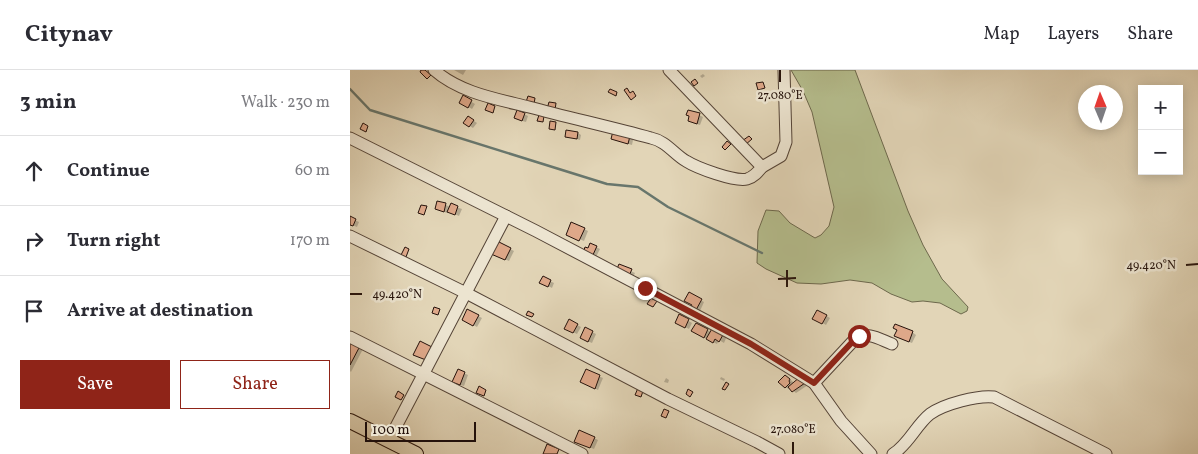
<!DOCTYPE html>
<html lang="en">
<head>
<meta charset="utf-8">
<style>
	body { margin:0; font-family:Vollkorn,serif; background:#f7f7f7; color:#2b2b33 }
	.controls { position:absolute; right:15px; top:15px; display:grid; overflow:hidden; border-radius:0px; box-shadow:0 2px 12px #0003 }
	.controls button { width:45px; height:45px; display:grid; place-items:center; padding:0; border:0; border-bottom:1px solid #e1e1e2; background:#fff; color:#2b2b33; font:25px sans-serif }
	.compass { position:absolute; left:728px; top:15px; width:45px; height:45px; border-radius:50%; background:#fff; box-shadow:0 2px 12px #0003; rotate:358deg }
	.scale { position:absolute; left:15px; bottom:12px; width:111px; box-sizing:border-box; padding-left:5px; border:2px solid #25120b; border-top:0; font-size:14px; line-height:18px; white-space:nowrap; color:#25120b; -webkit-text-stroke:4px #ece4d0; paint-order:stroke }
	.stop { position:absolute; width:15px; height:15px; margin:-11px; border:4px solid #8f2418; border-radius:50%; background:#fff }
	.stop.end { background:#8f2418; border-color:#fff; box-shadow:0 1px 5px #0008 }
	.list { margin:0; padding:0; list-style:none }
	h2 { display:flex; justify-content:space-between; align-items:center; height:65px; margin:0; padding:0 20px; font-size:21px }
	h2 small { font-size:16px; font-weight:400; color:#7c7c81 }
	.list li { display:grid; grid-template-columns:32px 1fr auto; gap:15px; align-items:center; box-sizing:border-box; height:70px; padding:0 20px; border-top:1px solid #e1e1e2 }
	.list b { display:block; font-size:19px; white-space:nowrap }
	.list em { font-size:16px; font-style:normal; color:#7c7c81 }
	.actions { display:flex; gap:10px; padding:15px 20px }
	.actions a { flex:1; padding:11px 0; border:1px solid #8f2418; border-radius:0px; text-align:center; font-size:18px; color:#8f2418 }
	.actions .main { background:#8f2418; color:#fff }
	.icon { flex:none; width:28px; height:28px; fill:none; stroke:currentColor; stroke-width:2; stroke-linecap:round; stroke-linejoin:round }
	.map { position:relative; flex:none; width:848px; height:384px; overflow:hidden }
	header { display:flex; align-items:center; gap:30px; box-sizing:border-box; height:70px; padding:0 25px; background:#fff; border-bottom:1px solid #e1e1e2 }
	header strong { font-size:24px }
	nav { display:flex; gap:28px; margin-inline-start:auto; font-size:18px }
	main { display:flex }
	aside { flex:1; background:#fff }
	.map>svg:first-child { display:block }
	.green { fill:#b5bd8d; stroke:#6d684c }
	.shadow { fill:#0003 }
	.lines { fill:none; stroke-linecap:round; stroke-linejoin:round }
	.stream { stroke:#68766c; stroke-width:2.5 }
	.building { fill:#dea889; stroke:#25120b }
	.minor-casing { stroke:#544336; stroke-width:13 }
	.major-casing { stroke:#25120b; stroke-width:16 }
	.minor { stroke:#ece4d0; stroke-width:11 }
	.major { stroke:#e2d5b7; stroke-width:14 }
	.route { stroke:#8f2418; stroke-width:6 }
	.ticks { fill:none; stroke:#25120b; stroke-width:2 }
	.ticks-label { font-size:12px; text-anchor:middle; fill:#25120b; stroke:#ece4d0; stroke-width:5; stroke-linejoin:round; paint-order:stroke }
</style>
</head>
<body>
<header>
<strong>Citynav</strong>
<nav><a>Map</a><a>Layers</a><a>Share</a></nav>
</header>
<main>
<aside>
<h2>3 min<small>Walk · 230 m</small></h2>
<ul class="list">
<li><svg class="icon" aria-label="ahead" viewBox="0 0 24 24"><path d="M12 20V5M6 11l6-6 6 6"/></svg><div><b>Continue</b></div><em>60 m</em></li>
<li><svg class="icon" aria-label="right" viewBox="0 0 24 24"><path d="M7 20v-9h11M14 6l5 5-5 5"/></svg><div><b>Turn right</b></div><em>170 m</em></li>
<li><svg class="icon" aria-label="arrive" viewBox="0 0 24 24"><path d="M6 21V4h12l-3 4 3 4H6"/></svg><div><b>Arrive at destination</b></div></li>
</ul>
<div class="actions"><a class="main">Save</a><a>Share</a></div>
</aside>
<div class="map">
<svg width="848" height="384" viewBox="0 0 848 384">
	<rect width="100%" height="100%" fill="#e2d5b7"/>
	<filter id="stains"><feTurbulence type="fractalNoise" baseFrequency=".004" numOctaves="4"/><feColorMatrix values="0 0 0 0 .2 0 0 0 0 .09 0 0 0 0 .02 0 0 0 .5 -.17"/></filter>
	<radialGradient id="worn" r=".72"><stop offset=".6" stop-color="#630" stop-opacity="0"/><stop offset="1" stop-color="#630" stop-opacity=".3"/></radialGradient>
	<polygon class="green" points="441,0 505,0 558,141 573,175 592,209 618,237 617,241 611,244 590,233 573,231 562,232 541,224 522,213 500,210 471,214 447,213 416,199 407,193 408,161 416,140 429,141 440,153 465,168 471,165 479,156 484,137 462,42 453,21"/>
	<g class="shadow">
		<polygon points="104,0 116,0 113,5"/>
		<polygon points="353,4 355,6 352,8 350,6"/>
		<polygon points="113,27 125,34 122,39 110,32"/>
		<polygon points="174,44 178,46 176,52 169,50"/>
		<polygon points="349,45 353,47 350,55 343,53"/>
		<polygon points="118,47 127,53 123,58 115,53"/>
		<polygon points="228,63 231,65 230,70 216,66"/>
		<polygon points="280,67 283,70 282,75 262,69"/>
		<polygon points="96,135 100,137 101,135 112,139 109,146 98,141 97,143 86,139"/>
		<polygon points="0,148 9,152 7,157 0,154"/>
		<polygon points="234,159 238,161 234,171 220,165"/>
		<polygon points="148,173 164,181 159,191 146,185"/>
		<polygon points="246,177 250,179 246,187 236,183"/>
		<polygon points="270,196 285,203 283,207"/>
		<polygon points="193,208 204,213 202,218 191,212"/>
		<polygon points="339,224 354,232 350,241 345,239"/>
		<polygon points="118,241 132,248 127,257 113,249"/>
		<polygon points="468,241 480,248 476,255 464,248"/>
		<polygon points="330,246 342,253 339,259 326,252"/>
		<polygon points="219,251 231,257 227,264 215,258"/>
		<polygon points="346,254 361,262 377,266 374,273 369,270 367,274 343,261"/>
		<polygon points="242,262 246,264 242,273 235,270"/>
		<polygon points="562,262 566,265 562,273 549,268"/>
		<polygon points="0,273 13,279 1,302 0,301"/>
		<polygon points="109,301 118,305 114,316 107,314"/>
		<polygon points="237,301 253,308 248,320 236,314"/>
		<polygon points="371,307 375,309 374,311 370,309"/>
		<polygon points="316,308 319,310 318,313 314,312"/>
		<polygon points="439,308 445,314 450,309 458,315 446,323 440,318 439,319 435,317"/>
		<polygon points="244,368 248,370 244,379 229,373"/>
	</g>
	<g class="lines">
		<polyline class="stream" points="0,19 20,40 257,114 288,117 318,137 412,183"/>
	</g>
	<g class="building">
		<polygon points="71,0 75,0 81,5 77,9 70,2"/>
		<polygon points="345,9 348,13 344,16 341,12"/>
		<polygon points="413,12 415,18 408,20 406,13"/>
		<polygon points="277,18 280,23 283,21 286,26 281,30 274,20"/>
		<polygon points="260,19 267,22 266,26 258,22"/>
		<polygon points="113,25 122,30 118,38 109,33"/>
		<polygon points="178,26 185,28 184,34 176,32"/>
		<polygon points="199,32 206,33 205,40 197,39"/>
		<polygon points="138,33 145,36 143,43 135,40"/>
		<polygon points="167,40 175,43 172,51 164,48"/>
		<polygon points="338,40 350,43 347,54 338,51 339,46 336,45"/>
		<polygon points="189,45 194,46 193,52 187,51"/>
		<polygon points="118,46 124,50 119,57 113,53"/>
		<polygon points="200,51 206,52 205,60 199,59"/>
		<polygon points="13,53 18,56 16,62 10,59"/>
		<polygon points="216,60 228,62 227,69 215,67"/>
		<polygon points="263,61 280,66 278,74 261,69"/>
		<polygon points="399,66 402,69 395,75 392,71"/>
		<polygon points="377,71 381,74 375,80 372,77"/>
		<polygon points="87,131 96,133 94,142 85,139"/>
		<polygon points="101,133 108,136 105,145 97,142"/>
		<polygon points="71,135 77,136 74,145 68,143"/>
		<polygon points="0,146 6,149 3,156 0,155"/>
		<polygon points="221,152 235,158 229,171 216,165"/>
		<polygon points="147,171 161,178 155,190 141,184"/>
		<polygon points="240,173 247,176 242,187 233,183 235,177 238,178"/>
		<polygon points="55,177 59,179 56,187 51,185"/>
		<polygon points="269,194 282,199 279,206 266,201"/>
		<polygon points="193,206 201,210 198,217 189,213"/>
		<polygon points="339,222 352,229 346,240 340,238 342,235 334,231"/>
		<polygon points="301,228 307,231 303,237 297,234"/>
		<polygon points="84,237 90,239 88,245 82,243"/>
		<polygon points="117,239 129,245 123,256 112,250"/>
		<polygon points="467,240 477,245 472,254 462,249"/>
		<polygon points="178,241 184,244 182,247 176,245"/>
		<polygon points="329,244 339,249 335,258 325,253"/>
		<polygon points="219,249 228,254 223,263 214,259"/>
		<polygon points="346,253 358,259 354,268 341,261"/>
		<polygon points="545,254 563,261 559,272 544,266 547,260 543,258"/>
		<polygon points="235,257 243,261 238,272 230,268"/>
		<polygon points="363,257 374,263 369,272 365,269 363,273 356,269"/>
		<polygon points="0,271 10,276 0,295"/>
		<polygon points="70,271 82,277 76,290 63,285"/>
		<polygon points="108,299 115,302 110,315 102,312"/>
		<polygon points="236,299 250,305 245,319 230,312"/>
		<polygon points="435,305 440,309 439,311 440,313 435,318 428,312"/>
		<polygon points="450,307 455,313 442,322 438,317"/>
		<polygon points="376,312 379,314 375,320 372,319"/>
		<polygon points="129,316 136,320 134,326 126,323"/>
		<polygon points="288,318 293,321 291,327 285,325"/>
		<polygon points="338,319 343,322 340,327 336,324"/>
		<polygon points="48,321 54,325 51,330 45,327"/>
		<polygon points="314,339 319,341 316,348 311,346"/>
		<polygon points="229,360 245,367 240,378 224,372"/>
		<polygon points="197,374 209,379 207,384 193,384"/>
	</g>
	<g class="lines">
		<g class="minor-casing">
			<g id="minor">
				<path d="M84 0C110 23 147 29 179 37 220 48 261 57 301 68 316 71 324 84 336 91 347 98 385 112 397 109 404 107 408 102 412 97L319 0"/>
				<polyline points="0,68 186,161 401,274 464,313 491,351 521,384"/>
				<polyline points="412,97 431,86 436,72 434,0"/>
				<polyline points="0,166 118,224 318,329 407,372 429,384"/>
				<polyline points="0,267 232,384"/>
				<path d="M464 313 505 269C518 261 529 269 542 274"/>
				<polyline points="39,370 156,146"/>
				<path d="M543 384C559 374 566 355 580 344 594 334 628 325 644 327L756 384"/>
			</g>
		</g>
		<g class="major-casing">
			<polyline id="major" points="0,351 66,384"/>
		</g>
		<use href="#minor" class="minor"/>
		<use href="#major" class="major"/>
	</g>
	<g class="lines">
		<polyline class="route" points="295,218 401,274 464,313 505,269 509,266"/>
	</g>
	<path class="ticks" d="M430 0V12M836 195 848 194M437 200V217M428 209 446 208M0 224H12M443 372V384"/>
	<g class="ticks-label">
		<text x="430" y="29">27.080°E</text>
		<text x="801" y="199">49.420°N</text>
		<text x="47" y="228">49.420°N</text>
		<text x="443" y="363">27.080°E</text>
	</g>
	<rect width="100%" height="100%" filter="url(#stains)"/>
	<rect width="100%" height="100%" fill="url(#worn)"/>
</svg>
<div class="controls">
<button>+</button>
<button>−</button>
</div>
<svg class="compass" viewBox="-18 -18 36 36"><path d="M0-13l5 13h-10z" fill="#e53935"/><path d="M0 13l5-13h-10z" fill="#7c7c81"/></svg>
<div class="scale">100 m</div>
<div class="stop" style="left:509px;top:266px"></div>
<div class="stop end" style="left:295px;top:218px"></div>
</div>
</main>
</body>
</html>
